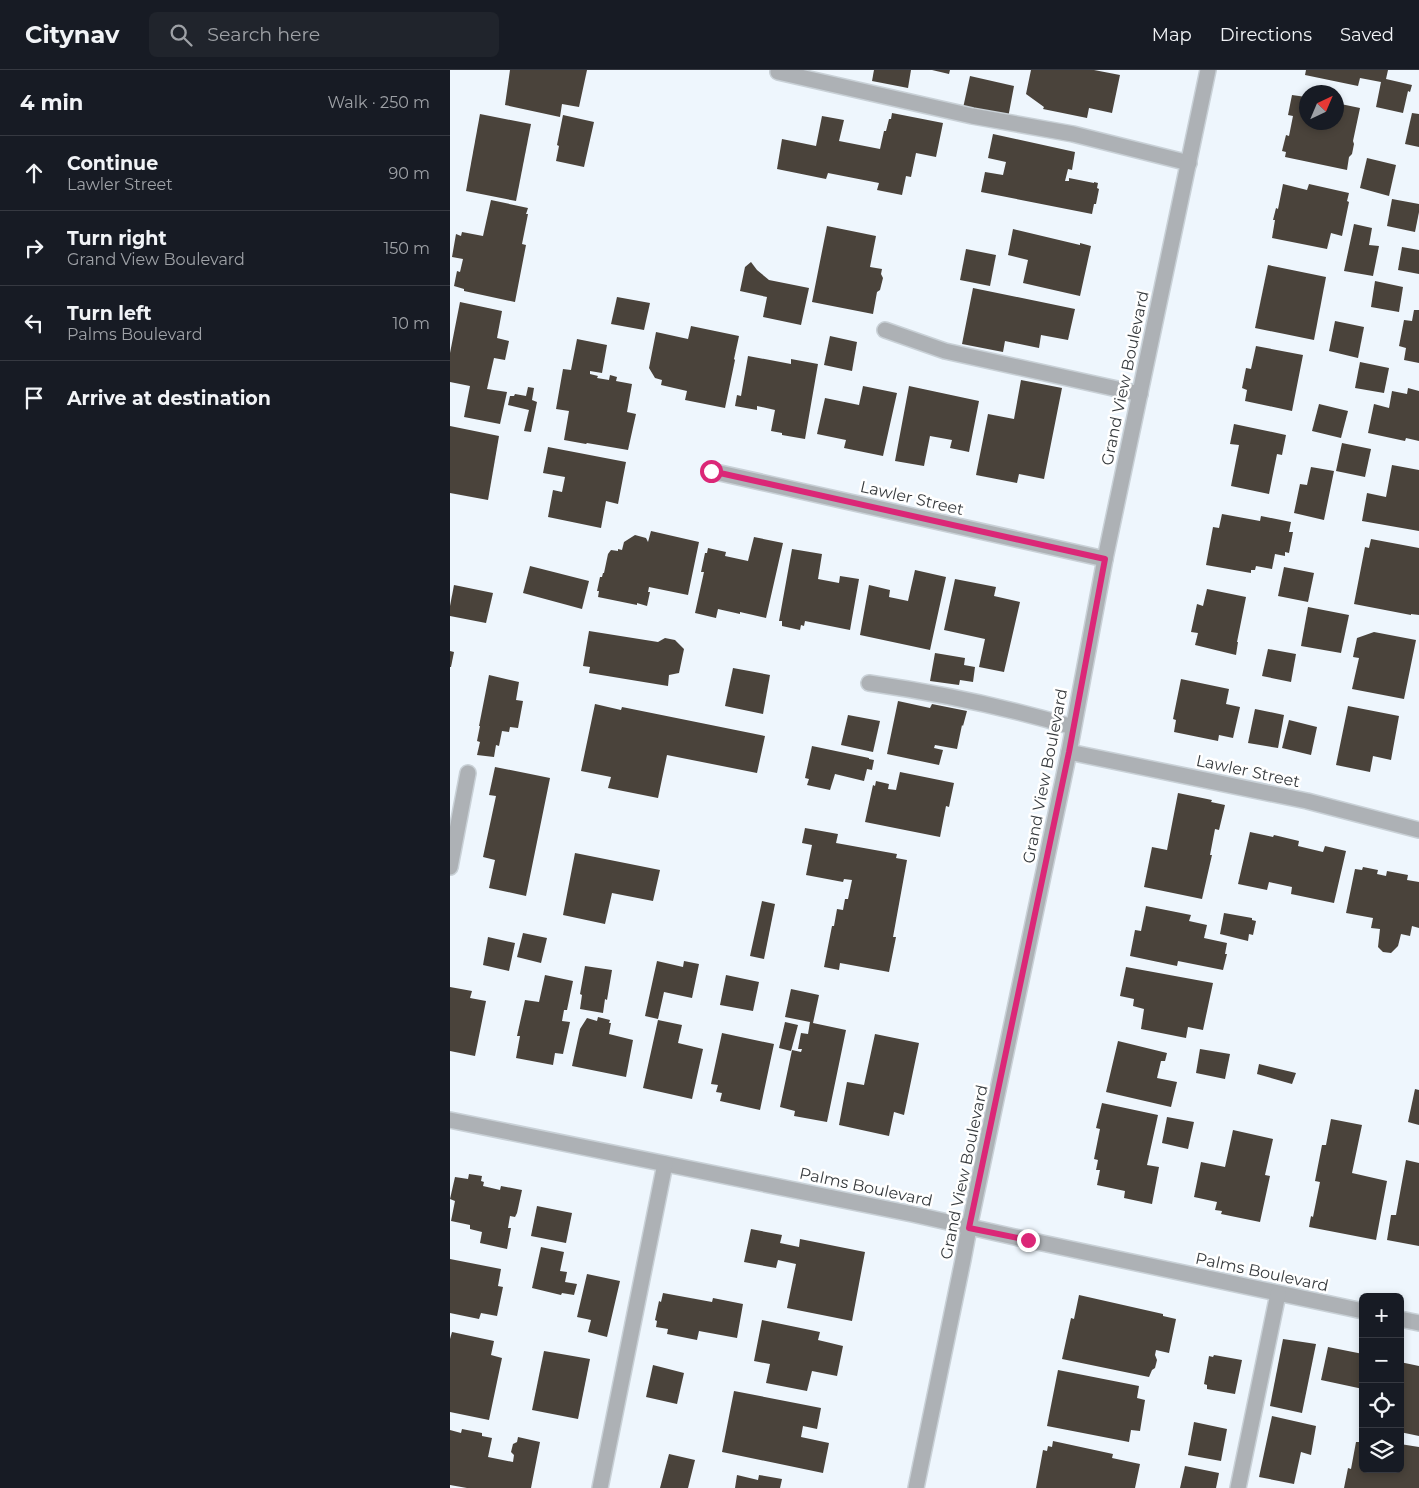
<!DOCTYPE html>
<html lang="en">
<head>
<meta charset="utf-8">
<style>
	body { margin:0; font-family:Montserrat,sans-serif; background:#20242c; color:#f1f3f6 }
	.controls { position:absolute; right:15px; bottom:15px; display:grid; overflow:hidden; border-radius:8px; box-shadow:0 2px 8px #0003 }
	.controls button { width:45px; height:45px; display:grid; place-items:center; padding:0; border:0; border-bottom:1px solid #363941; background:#171b24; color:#f1f3f6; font:25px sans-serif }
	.compass { position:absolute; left:849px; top:15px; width:45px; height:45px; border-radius:50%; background:#171b24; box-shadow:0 2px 8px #0003; rotate:44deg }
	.stop { position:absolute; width:15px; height:15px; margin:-11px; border:4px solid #db2777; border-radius:50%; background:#fff }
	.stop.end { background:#db2777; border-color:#fff; box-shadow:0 1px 5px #0008 }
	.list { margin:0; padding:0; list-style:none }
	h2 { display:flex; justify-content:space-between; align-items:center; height:65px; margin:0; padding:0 20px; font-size:21px }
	h2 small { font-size:16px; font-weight:400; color:#9ea1a6 }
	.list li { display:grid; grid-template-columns:32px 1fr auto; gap:15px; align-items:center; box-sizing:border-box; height:75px; padding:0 20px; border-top:1px solid #363941 }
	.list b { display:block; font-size:19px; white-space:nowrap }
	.list p { margin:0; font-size:16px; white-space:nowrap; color:#9ea1a6 }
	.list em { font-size:16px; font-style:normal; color:#9ea1a6 }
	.icon { flex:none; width:28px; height:28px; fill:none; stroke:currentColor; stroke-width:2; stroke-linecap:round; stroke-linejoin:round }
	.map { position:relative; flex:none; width:969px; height:1418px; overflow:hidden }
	header { display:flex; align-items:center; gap:30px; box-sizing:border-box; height:70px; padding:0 25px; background:#171b24; border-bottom:1px solid #363941 }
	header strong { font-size:24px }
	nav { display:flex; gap:28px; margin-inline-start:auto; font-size:18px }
	.search { width:350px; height:45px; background:#20242c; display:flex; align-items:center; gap:12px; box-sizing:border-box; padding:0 18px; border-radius:8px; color:#9ea1a6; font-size:19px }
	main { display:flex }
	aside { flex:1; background:#171b24 }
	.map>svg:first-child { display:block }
	.building { fill:#4a433b }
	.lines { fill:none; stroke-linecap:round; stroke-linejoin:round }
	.minor-casing { stroke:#c9d1d7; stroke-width:18 }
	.minor { stroke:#adb1b5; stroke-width:15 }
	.route { stroke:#db2777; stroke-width:6 }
	.labels { text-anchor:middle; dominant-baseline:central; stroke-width:5; stroke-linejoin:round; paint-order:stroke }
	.street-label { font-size:16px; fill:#373b3e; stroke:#fff }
</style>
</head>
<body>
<header>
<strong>Citynav</strong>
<div class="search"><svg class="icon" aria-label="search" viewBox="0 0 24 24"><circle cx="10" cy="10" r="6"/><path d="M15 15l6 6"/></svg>Search here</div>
<nav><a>Map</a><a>Directions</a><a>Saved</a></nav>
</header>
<main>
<aside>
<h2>4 min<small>Walk · 250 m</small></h2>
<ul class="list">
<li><svg class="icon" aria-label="ahead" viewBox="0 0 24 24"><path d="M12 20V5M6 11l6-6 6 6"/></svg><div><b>Continue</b><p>Lawler Street</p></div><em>90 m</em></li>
<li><svg class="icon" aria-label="right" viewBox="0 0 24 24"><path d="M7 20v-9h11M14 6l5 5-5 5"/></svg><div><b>Turn right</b><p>Grand View Boulevard</p></div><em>150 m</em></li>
<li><svg class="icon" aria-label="left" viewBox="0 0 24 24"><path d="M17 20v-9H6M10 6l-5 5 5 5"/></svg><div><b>Turn left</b><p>Palms Boulevard</p></div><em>10 m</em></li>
<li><svg class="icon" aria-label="arrive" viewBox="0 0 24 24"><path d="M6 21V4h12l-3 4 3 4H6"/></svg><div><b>Arrive at destination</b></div></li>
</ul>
</aside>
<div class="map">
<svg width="969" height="1418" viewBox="0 0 969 1418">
	<rect width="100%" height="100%" fill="#eef6fd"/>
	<g class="building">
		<polygon points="60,0 137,0 129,37 112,34 110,47 55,35"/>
		<polygon points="424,0 461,0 458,18 422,11"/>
		<polygon points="482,0 500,0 499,4"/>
		<polygon points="581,0 644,0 670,5 662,43 639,38 637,48 593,39 594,37 576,24"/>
		<polygon points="856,0 938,0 936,9 962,15 960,22 958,21 953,43 926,37 931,12 910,8 908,16 855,5"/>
		<polygon points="520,6 564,16 558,48 513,38"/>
		<polygon points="842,25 856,27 856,52 886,52 886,33 910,38 903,71 904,74 902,84 899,87 897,100 835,87 836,82 832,81 836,65 839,66 843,46 838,45"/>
		<polygon points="442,43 493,53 486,87 466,83 461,107 456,106 452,125 427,120 429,113 378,103 376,109 327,99 332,69 366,76 372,46 394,50 389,71 430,79 434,61 436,61 439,49 441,49"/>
		<polygon points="962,43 969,44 969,77 955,74"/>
		<polygon points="30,44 81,54 66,131 16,121"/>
		<polygon points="113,45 144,52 134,97 106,91 109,76 107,75"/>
		<polygon points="543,64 625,82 622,100 618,99 615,111 619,111 619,108 644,113 644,112 648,113 647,118 649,119 646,134 644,134 642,144 531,122 535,102 553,105 556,92 538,88"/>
		<polygon points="917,88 946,95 939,126 910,118"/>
		<polygon points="833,114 857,120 859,114 899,123 897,131 899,132 892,166 881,163 877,179 822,168 825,150 823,150 826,138 828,139"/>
		<polygon points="942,129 969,134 969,142 965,162 937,156"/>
		<polygon points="41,130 78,138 76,144 78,144 72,174 76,175 65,232 14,221 14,219 4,216 7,201 10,202 13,189 2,187 6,164 11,166 12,162 33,166"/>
		<polygon points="904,154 922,158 919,175 929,176 923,206 894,201"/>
		<polygon points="377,156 426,166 420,197 432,199 431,204 433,208 430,220 427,222 423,244 362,232"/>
		<polygon points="563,159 630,175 630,173 641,176 630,226 573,213 578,190 558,185"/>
		<polygon points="952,177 969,180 969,204 948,200"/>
		<polygon points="516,179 546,185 540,216 510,210"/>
		<polygon points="301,192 307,200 319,210 359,218 351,255 313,247 317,227 290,221 295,197"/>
		<polygon points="818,195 876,207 864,270 805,258"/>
		<polygon points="925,211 953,217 949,242 921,237"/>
		<polygon points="523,218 625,239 618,270 591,265 589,278 555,271 553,282 512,274"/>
		<polygon points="167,227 200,233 194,260 161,254"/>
		<polygon points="10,232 52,241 47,268 59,271 55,290 44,288 37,319 57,322 50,354 14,347 20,316 0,312 0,283"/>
		<polygon points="964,240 969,240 969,293 954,290 956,278 949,276 954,250 962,251"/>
		<polygon points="885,251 914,257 908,288 879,281"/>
		<polygon points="241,256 289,266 284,289 285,290 275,338 235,330 237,321 211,315 212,310 205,308 199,298 206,262 238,269"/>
		<polygon points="380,266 407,272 402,301 374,295"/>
		<polygon points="127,269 157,275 152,303 140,301 140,304 148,306 147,308 159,310 160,305 167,307 166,311 182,314 177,342 186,344 178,380 137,373 136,374 114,370 119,341 106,339 113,299 121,300"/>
		<polygon points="806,276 853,285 842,341 795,331 797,320 792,318 796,298 801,299"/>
		<polygon points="298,286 341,294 341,289 368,294 355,369 332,365 332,363 321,361 325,340 307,336 307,340 285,336 287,325 291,326"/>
		<polygon points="910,292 939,298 934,323 905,318"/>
		<polygon points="571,310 612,318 594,409 569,404 567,413 526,405 538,344 564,349"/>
		<polygon points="413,316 447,323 433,386 394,378 396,370 367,364 375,328 409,335"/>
		<polygon points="459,316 529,331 519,382 500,378 502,370 480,366 474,396 445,391"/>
		<polygon points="78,317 84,318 82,330 87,332 81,362 74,361 79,340 58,335 60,326 64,326 65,324 76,326"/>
		<polygon points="958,318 969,321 969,371 956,368 955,371 918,363 924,334 939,338 942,321 957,324"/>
		<polygon points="869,334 898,341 891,368 862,361"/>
		<polygon points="784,354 836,365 832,385 827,384 819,424 781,416 789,375 780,374"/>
		<polygon points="0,356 49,366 38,430 0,423"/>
		<polygon points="892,373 921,379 915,407 886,401"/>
		<polygon points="98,377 176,392 168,434 156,431 151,458 98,447 103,420 112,422 115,407 93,403"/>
		<polygon points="942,395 969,400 969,461 912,451 917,423 936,427"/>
		<polygon points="861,397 884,401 874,450 844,443 850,414 857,415"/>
		<polygon points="772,444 810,451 811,446 841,452 839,462 843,462 839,483 835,482 835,486 825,484 822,499 806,496 805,500 801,500 801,503 756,495 763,457 769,458"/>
		<polygon points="201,461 249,472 238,525 199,517 198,522 200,522 197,536 187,533 187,535 148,527 149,521 147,521 150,507 152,507 153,503 154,503 158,484 161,480 168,481 168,479 172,480 174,472 185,465 196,468 198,472"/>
		<polygon points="304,467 333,473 316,548 290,542 290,544 268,539 266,548 245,543 254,502 251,502 255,483 257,483 258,478 276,482 275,486 298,491"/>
		<polygon points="921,469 969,478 969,545 961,544 961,545 904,534 915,477 919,478"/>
		<polygon points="342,479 372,484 368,509 389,513 390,506 409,509 400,560 355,551 354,556 351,555 350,560 332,556 332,551 329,551"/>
		<polygon points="80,496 139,511 132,539 73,523"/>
		<polygon points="834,497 864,503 858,532 828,526"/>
		<polygon points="465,500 496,507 480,580 410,565 419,515 440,520 439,527 458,531"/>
		<polygon points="505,509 546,517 544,526 570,532 554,602 529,597 535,569 494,560"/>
		<polygon points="4,515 43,523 36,553 0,546 0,536"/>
		<polygon points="757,519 796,527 787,572 788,572 786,585 745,575 748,563 741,562 747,534 753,536"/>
		<polygon points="858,537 899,545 891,583 851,576"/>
		<polygon points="139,561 208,572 215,568 225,570 234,579 229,603 219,605 218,616 139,603 140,597 133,596"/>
		<polygon points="924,562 966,570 954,629 902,619 909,588 903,587 907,568"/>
		<polygon points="818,579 846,584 841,612 812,606"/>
		<polygon points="0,581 4,582 1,597 0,597"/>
		<polygon points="485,583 515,588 514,595 525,597 523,612 510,610 509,615 480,611"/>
		<polygon points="283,598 320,605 313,644 275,636"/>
		<polygon points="39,605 69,612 66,630 73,631 68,658 60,657 59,662 52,661 49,676 46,675 44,687 27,685 30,672 27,671 30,656 29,656"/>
		<polygon points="731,609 779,619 776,634 790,637 783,668 769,665 768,671 724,662 726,650 723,649"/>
		<polygon points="448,631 480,638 482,634 517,641 513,656 512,655 507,679 485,675 484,678 493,680 489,695 437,684"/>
		<polygon points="145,634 171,640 172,637 315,666 307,703 217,685 208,728 158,718 161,707 131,701"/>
		<polygon points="898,636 949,646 941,690 923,686 920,702 886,695"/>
		<polygon points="805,639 834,645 828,678 798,673"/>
		<polygon points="398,645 430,651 423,682 391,675"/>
		<polygon points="839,650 867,657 861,685 832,678"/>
		<polygon points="362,676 419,688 419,689 424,690 422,700 417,699 414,711 385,704 380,720 357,715 359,709 355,708"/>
		<polygon points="45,697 100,708 76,826 39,818 45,790 33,787 46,726 39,725"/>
		<polygon points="450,702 504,713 499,737 496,736 490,767 415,752 423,715 425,716 426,711 439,714 438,719 446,720"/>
		<polygon points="728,723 762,730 761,732 775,735 769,760 765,759 760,785 762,785 752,829 694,817 702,777 717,780"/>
		<polygon points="355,758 388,764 386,773 447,784 446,788 457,790 443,867 446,867 439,902 390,893 389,900 374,897 382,856 384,856 387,839 393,840 395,829 398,829 402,810 394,809 393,812 356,805 362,775 352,773"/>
		<polygon points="800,762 823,767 824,765 849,771 848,776 873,782 875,776 896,781 884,833 841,824 842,817 819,812 817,820 788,814"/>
		<polygon points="125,783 210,800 203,831 162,823 155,854 113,845"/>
		<polygon points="913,797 928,800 927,804 936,806 937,801 958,805 957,810 969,812 969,858 962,856 960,866 951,864 948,876 941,883 933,882 928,877 930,859 921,858 923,848 896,843 905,799 912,800"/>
		<polygon points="312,831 325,834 314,889 300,886"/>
		<polygon points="696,836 741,845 739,851 757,855 754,868 777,873 775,884 777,884 773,900 728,891 727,896 680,886 685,860 691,861"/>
		<polygon points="774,843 802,848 802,850 806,851 803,865 799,864 798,871 770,864"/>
		<polygon points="73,863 97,868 91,893 67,887"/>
		<polygon points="38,867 65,873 59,901 33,895"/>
		<polygon points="207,891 233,897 234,891 249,894 242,928 214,922 208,949 195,946"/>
		<polygon points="135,896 162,900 157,930 155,929 153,943 130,939 132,925 130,924"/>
		<polygon points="676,897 763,913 753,960 738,957 736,968 691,959 694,939 683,936 684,929 670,926"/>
		<polygon points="95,905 123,911 117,940 114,940 112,951 120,952 113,984 105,983 103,995 66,988 70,966 67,966 75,930 89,932"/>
		<polygon points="276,905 309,912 303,941 270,935"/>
		<polygon points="0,917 22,921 20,928 36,931 25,986 0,981"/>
		<polygon points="341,919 369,925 363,953 396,960 377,1052 344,1046 345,1041 330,1037 342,980 351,982 352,979 348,979 351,963 358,964 360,952 335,947"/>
		<polygon points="148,947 160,950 159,953 161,953 159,964 183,970 176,1007 122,996 130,959 137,948 147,951"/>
		<polygon points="208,950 232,955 228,973 253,979 242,1029 193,1018"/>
		<polygon points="335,952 348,955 341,981 329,978"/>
		<polygon points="272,963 324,974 310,1040 270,1031 272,1023 266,1022 268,1015 261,1014"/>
		<polygon points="425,964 469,973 454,1045 444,1042 439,1066 389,1055 397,1012 414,1015"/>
		<polygon points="668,971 717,983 715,991 711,991 707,1008 727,1012 721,1037 656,1022"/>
		<polygon points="750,979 780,984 775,1009 746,1003"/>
		<polygon points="809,994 846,1003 842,1014 807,1004"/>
		<polygon points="965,1019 969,1020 969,1055 958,1052"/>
		<polygon points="652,1033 708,1045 697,1095 709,1097 702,1134 674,1128 675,1121 647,1115 650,1100 646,1100 648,1090 644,1089 650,1059 646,1058"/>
		<polygon points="717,1047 744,1052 738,1079 712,1073"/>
		<polygon points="881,1049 912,1055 902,1103 937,1111 926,1170 859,1157 861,1146 863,1147 870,1112 865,1111 872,1075 876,1075"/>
		<polygon points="783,1060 823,1069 815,1105 820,1106 810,1152 771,1144 772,1141 765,1140 767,1132 744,1127 751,1092 775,1097"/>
		<polygon points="956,1090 969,1093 969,1176 937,1170 941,1145 946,1145"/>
		<polygon points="19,1104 32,1106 31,1111 34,1112 33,1116 50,1120 51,1116 72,1120 67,1143 65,1147 60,1146 58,1158 61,1158 57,1179 30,1173 32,1162 20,1159 20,1155 1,1151 5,1131 0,1129 5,1107 18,1109"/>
		<polygon points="87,1136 122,1143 116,1173 81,1166"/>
		<polygon points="301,1159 332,1165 330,1173 349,1177 350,1169 415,1182 402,1251 337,1238 346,1194 328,1190 326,1198 294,1192"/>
		<polygon points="91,1177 114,1182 110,1201 117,1202 115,1212 127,1214 124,1225 112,1223 111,1225 82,1218"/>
		<polygon points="0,1189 51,1199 48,1216 53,1217 47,1246 31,1243 29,1249 0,1243"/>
		<polygon points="137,1204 170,1211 157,1267 138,1262 141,1250 127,1247"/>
		<polygon points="213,1223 262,1232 263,1228 293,1234 287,1268 249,1261 247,1270 217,1264 218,1259 206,1257 207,1251 205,1250 209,1231 211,1232"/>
		<polygon points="629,1225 713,1244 713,1246 726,1249 719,1283 706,1280 705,1285 707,1290 705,1298 702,1300 699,1307 612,1289 621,1248 624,1249"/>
		<polygon points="312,1250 370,1262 368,1270 393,1276 387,1306 362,1301 357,1321 316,1313 320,1294 304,1291"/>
		<polygon points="2,1262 44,1271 41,1285 52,1288 39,1350 0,1342 0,1269"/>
		<polygon points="833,1269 866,1274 852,1343 820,1336"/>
		<polygon points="878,1277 913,1284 913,1319 871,1310"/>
		<polygon points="94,1281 140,1289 128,1349 82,1340"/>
		<polygon points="764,1285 792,1290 785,1324 757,1319 757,1315 754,1314 759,1286 763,1287"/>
		<polygon points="950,1292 969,1296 969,1366 950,1362"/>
		<polygon points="203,1295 234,1303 227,1334 196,1327"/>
		<polygon points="608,1300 689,1316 687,1328 695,1330 690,1361 681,1360 679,1372 597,1356"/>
		<polygon points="284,1321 371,1338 367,1359 353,1356 351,1367 379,1373 373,1403 272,1382"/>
		<polygon points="822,1346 866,1356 861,1385 851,1382 844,1414 809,1407"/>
		<polygon points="744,1352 777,1359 771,1391 738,1385"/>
		<polygon points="12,1359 32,1363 32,1366 42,1368 38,1387 63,1392 64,1385 61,1382 63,1374 67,1372 68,1367 90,1372 81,1418 17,1418 0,1415 0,1360 11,1363"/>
		<polygon points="911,1370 913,1370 913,1399 950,1399 950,1374 969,1377 969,1418 894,1418 898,1398 901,1399 906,1372 910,1372"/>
		<polygon points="603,1371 663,1384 662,1388 690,1394 685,1418 586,1418 593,1380 597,1381 598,1376 602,1377"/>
		<polygon points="219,1384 245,1390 238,1418 210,1418"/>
		<polygon points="735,1396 769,1403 766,1418 730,1418"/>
		<polygon points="287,1405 308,1410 309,1405 332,1409 330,1418 285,1418"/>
	</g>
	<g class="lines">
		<g class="minor-casing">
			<g id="minor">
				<polyline points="328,2 522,46 623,64 739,93"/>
				<polyline points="435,260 495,281 690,324"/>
				<polyline points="261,401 655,489"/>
				<path d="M419 613C488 623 556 637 623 657"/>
				<polyline points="619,682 857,731 969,760"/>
				<polyline points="0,797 18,703"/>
				<polyline points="0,1050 462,1144 578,1170 913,1241"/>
				<polyline points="950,1249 969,1253"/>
				<polyline points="150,1418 215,1094"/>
				<polyline points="466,1418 513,1190 519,1158 619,682 655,489 758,0"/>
				<polyline points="788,1418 828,1224"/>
			</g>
		</g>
		<use href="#minor" class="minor"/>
	</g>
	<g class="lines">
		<polyline class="route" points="261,401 655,489 619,682 519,1158 578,1170"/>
	</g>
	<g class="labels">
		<g class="street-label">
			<text transform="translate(675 308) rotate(-78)">Grand View Boulevard</text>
			<text transform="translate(462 428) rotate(13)">Lawler Street</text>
			<text transform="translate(798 701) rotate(12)">Lawler Street</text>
			<text transform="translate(595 706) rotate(-79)">Grand View Boulevard</text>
			<text transform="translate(514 1102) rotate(-78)">Grand View Boulevard</text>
			<text transform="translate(416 1117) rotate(12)">Palms Boulevard</text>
			<text transform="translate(812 1202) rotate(12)">Palms Boulevard</text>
		</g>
	</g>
</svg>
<div class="controls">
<button>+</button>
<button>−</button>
<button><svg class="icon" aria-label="locate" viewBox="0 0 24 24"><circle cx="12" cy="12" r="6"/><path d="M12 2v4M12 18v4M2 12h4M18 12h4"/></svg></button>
<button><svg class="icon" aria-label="layers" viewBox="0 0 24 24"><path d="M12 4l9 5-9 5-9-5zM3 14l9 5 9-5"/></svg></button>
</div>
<svg class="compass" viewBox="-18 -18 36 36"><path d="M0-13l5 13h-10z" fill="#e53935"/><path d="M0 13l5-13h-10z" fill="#9ea1a6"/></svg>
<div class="stop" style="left:261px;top:401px"></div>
<div class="stop end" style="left:578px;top:1170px"></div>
</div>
</main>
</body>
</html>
